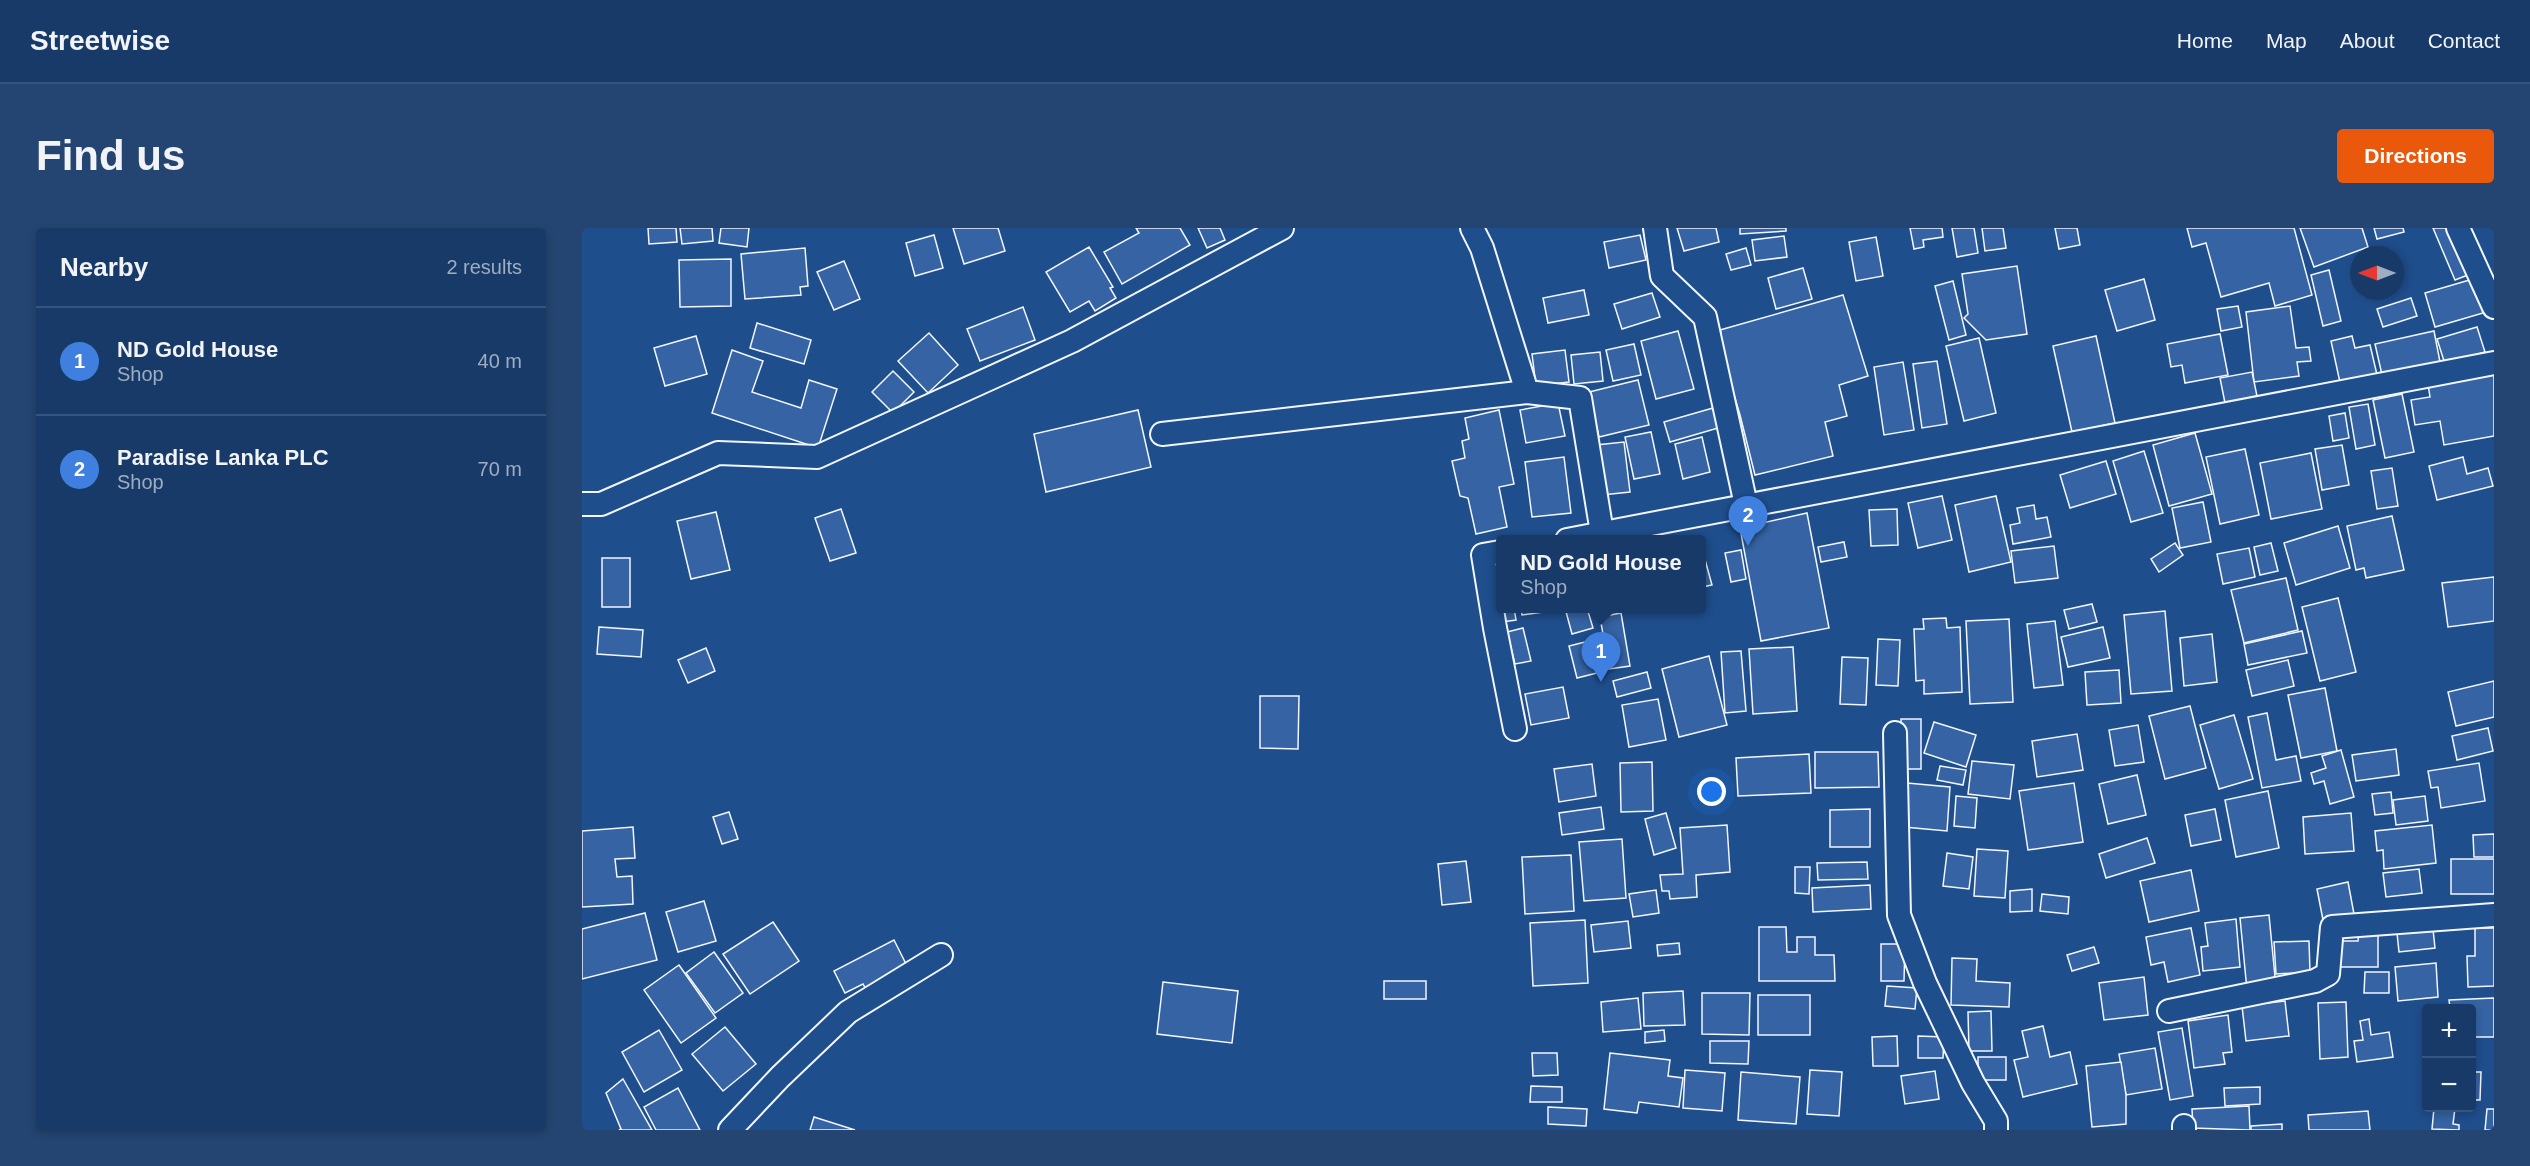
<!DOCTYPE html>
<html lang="en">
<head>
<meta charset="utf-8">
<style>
	body { margin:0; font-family:Arial,sans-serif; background:#244571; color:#f1f3f6 }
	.controls { position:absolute; right:18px; bottom:18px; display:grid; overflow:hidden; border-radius:6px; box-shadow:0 3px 9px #0003 }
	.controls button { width:54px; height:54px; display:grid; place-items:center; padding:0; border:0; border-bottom:2px solid #36547d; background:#173a69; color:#f1f3f6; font:30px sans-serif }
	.compass { position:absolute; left:1768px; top:18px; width:54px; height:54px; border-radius:50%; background:#173a69; box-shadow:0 3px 9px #0003; rotate:270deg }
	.you { position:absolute; left:1130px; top:564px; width:21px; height:21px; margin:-15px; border:4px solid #fff; border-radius:50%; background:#1a73e8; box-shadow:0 0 0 9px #1a73e833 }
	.badge { display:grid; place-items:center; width:39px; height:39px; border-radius:50%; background:#ea580c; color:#fff; font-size:20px; font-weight:700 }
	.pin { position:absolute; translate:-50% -50px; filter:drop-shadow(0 2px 3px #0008) }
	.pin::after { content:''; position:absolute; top:32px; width:21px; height:18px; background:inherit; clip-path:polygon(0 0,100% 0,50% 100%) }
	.popup { position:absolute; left:914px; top:307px; width:210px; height:78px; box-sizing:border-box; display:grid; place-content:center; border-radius:6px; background:#173a69; filter:drop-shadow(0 2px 4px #0005); font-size:20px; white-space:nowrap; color:#9eadc0 }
	.popup b { font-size:22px; color:#f1f3f6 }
	.popup::after { content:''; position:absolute; left:50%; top:100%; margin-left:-12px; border:12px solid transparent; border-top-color:#173a69 }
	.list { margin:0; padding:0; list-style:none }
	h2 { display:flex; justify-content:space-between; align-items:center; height:78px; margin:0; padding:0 24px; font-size:26px }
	h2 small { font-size:20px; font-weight:400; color:#9eadc0 }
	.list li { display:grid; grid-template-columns:39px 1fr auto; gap:18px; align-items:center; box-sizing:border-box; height:108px; padding:0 24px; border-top:2px solid #36547d }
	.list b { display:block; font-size:22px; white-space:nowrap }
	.list p { margin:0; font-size:20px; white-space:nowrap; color:#9eadc0 }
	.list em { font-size:20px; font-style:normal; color:#9eadc0 }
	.map { position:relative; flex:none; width:1912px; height:902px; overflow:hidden; border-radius:6px }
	header { display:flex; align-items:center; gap:36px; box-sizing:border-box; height:84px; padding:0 30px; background:#173a69; border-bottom:2px solid #36547d }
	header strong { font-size:28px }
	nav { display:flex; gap:33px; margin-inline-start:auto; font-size:21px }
	.intro { display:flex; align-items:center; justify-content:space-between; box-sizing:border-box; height:144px; padding:0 36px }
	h1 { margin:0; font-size:42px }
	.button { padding:15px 27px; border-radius:6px; background:#ea580c; color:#fff; font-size:21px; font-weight:700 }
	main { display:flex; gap:36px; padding:0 36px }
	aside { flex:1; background:#173a69; border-radius:6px; box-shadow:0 3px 9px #0003 }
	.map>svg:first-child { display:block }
	.building { fill:#3563a3; stroke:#f2f6ff; stroke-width:1.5 }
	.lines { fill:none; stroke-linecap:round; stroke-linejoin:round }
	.minor-casing { stroke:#f2f6ff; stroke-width:26 }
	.minor { stroke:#1f4e8c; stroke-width:22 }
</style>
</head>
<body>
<header>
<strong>Streetwise</strong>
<nav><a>Home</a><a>Map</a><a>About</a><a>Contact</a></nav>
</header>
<div class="intro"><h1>Find us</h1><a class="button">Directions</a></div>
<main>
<aside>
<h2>Nearby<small>2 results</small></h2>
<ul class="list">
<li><span class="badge" style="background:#3f7fe0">1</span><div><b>ND Gold House</b><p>Shop</p></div><em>40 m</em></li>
<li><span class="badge" style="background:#3f7fe0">2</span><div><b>Paradise Lanka PLC</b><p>Shop</p></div><em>70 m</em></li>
</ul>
</aside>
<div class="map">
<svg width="1912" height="902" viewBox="0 0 1912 902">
	<rect width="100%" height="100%" fill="#1f4e8c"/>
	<g class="building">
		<polygon points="66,0 94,0 95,14 67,16"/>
		<polygon points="98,0 130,0 131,13 100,16"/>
		<polygon points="139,0 167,0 165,19 137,15"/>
		<polygon points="371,0 416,0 423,23 382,36"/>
		<polygon points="554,0 598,0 608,17 540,56 522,24 557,5"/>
		<polygon points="616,0 638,0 643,12 625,20"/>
		<polygon points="1095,0 1134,0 1137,14 1102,23"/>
		<polygon points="1158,0 1204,0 1204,3 1158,6"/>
		<polygon points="1328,0 1360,0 1361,9 1341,12 1342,19 1332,21"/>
		<polygon points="1370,0 1392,0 1396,25 1375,29"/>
		<polygon points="1400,0 1421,0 1424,20 1403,23"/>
		<polygon points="1473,0 1495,0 1498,17 1477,21"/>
		<polygon points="1605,0 1712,0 1730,67 1693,78 1687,55 1639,69 1624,15 1610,19"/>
		<polygon points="1718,0 1780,0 1786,19 1732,39"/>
		<polygon points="1792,0 1821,0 1822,4 1795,11"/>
		<polygon points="1851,0 1872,0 1891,45 1873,52"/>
		<polygon points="352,7 361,40 333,48 324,15"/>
		<polygon points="1058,7 1064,32 1027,40 1022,14"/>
		<polygon points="1202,8 1205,29 1173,33 1170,12"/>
		<polygon points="1294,9 1301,48 1274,53 1267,14"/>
		<polygon points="507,19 531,59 528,60 534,70 513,83 507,73 488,84 464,44"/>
		<polygon points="223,20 226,58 218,59 219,67 163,71 159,26"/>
		<polygon points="1164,20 1169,37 1149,42 1144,26"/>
		<polygon points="149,31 149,78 98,79 97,32"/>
		<polygon points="262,33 278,71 252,82 235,44"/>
		<polygon points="1435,38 1445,106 1404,112 1382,90 1386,86 1380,46"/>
		<polygon points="1221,40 1230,71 1194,81 1186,50"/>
		<polygon points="1747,42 1759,93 1741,98 1729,47"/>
		<polygon points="1562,51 1573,92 1535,103 1523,62"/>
		<polygon points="1891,51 1901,85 1853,99 1843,65"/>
		<polygon points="1371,53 1384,107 1367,112 1353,58"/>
		<polygon points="1002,62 1007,87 966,95 961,70"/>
		<polygon points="1070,65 1078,89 1040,101 1032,76"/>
		<polygon points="1261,67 1286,148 1257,157 1265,188 1243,194 1251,228 1173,247 1158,187 1134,106 1139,104 1138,102"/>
		<polygon points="1829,70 1835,88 1801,99 1795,81"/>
		<polygon points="1656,78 1660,99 1639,103 1635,81"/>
		<polygon points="1708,78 1714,120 1727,119 1729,133 1715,134 1717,148 1672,154 1664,84"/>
		<polygon points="441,79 453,112 398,133 385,101"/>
		<polygon points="175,95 229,112 222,136 168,120"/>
		<polygon points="1895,99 1903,124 1863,136 1855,111"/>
		<polygon points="1096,103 1112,161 1074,171 1059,113"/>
		<polygon points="1852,103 1859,139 1801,151 1793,116"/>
		<polygon points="347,105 376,137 346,165 316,133"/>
		<polygon points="1638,106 1646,147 1603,155 1600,137 1589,139 1585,116"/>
		<polygon points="114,108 125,146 83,158 72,120"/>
		<polygon points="1514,108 1533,195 1490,204 1471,118"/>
		<polygon points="1770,108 1773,120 1788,117 1796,151 1759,159 1749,113"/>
		<polygon points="1397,110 1414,185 1382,193 1364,118"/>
		<polygon points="1052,116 1059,147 1031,153 1024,122"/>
		<polygon points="150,122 181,133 170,164 219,180 227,152 255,161 236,220 130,185"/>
		<polygon points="983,122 987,154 954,158 950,126"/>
		<polygon points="1018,124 1021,153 992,156 989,127"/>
		<polygon points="1355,133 1365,196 1340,200 1331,136"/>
		<polygon points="1321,134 1332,202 1302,207 1292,139"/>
		<polygon points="311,143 332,164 311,185 290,164"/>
		<polygon points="1670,144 1675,168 1643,175 1638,150"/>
		<polygon points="1912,144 1912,208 1862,217 1858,193 1833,197 1829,172 1848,169 1846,156"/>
		<polygon points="1056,152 1067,197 1017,209 1007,164"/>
		<polygon points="1820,166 1832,224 1803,230 1791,172"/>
		<polygon points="976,175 983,208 944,215 938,182"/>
		<polygon points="1786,176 1793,217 1774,221 1767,179"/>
		<polygon points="1131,180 1136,200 1088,214 1082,194"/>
		<polygon points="556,182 569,239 464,264 452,206"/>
		<polygon points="917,182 932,256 917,259 925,299 894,306 886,270 878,268 870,233 883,230 880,213 887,211 883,190"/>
		<polygon points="1763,185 1767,210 1751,213 1747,188"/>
		<polygon points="1069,204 1078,246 1052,251 1043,209"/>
		<polygon points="1613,205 1630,266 1587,278 1571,217"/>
		<polygon points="1120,209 1128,244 1101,251 1093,216"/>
		<polygon points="1042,214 1048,264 1020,267 1014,217"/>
		<polygon points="1760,217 1767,257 1740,262 1733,221"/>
		<polygon points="1663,221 1677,287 1638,296 1624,229"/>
		<polygon points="1562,223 1581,285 1549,294 1531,233"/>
		<polygon points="1729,225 1740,281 1689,291 1678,235"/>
		<polygon points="982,229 989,285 950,289 943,234"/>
		<polygon points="1881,229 1885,246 1906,240 1911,258 1855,272 1847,238"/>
		<polygon points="1524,233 1534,266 1488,280 1478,247"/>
		<polygon points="1810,240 1816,278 1795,281 1789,243"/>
		<polygon points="1360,268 1370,312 1336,320 1326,275"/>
		<polygon points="1414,268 1429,334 1387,344 1373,277"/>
		<polygon points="1621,274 1629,314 1598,320 1590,280"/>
		<polygon points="1452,277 1454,291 1465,289 1469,309 1431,316 1428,297 1438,295 1435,280"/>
		<polygon points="259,281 274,325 248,333 233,290"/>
		<polygon points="1315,281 1316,317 1289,318 1287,282"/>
		<polygon points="134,284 148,342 109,351 95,293"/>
		<polygon points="1225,285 1247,400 1179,413 1158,300"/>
		<polygon points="1810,288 1822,342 1784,350 1782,340 1774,342 1765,298"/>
		<polygon points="1756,298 1768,340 1714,357 1702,315"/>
		<polygon points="1262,314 1265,329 1239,334 1236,319"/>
		<polygon points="1593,315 1601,327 1577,344 1569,331"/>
		<polygon points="1689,315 1696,343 1678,347 1672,319"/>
		<polygon points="1472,318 1476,350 1433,355 1429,323"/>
		<polygon points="1667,320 1673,349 1641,356 1635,326"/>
		<polygon points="1159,322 1164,351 1149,354 1143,325"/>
		<polygon points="1122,328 1130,357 1120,359 1120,329"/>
		<rect x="20" y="330" width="28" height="49"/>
		<polygon points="918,345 918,380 932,380 934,392 920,394 913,346"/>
		<polygon points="1912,349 1912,393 1866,399 1860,355"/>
		<polygon points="1704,350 1716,402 1662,415 1649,362"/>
		<polygon points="1756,370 1774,444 1738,453 1720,379"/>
		<polygon points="1510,376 1515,394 1487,401 1482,382"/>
		<polygon points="939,380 961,380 961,384 940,387"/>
		<polygon points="983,380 1005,380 1011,400 990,406"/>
		<polygon points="1583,383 1590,463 1549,466 1542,387"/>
		<polygon points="1039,385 1048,438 1027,441 1018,389"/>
		<polygon points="1364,390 1365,400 1378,399 1380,464 1342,466 1342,452 1334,453 1332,401 1342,401 1341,391"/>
		<polygon points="1427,391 1431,474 1388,476 1384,393"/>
		<polygon points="1473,393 1481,457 1452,460 1445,396"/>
		<polygon points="17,399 61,402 59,429 15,426"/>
		<polygon points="1521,399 1528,430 1486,439 1479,409"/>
		<polygon points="941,400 949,433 933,436 925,404"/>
		<polygon points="1720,403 1725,425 1666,437 1662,416"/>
		<polygon points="1630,406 1635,454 1602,458 1598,410"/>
		<polygon points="1015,411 1023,443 995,450 987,418"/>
		<polygon points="1296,411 1318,412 1316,458 1294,457"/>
		<polygon points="1211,419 1215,483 1171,486 1167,421"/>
		<polygon points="124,420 133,443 106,455 96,432"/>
		<polygon points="1159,423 1164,483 1143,485 1139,424"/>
		<polygon points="1127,428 1145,497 1097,509 1080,441"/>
		<polygon points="1260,429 1286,430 1284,477 1258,476"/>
		<polygon points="1706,432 1712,458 1670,468 1664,442"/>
		<polygon points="1537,442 1539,475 1505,477 1503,444"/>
		<polygon points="1065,444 1069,460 1035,469 1031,453"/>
		<polygon points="1912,453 1912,489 1874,498 1866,464"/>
		<polygon points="981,459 987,490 949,497 943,466"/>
		<polygon points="1743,460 1755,523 1719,530 1706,467"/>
		<polygon points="678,468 717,468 716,521 678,520"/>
		<polygon points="1076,471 1084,512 1047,519 1040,477"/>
		<polygon points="1608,478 1624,540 1583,551 1567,488"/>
		<polygon points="1685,485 1694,532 1714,528 1719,553 1680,560 1666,489"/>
		<polygon points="1652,487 1671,551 1637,561 1618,497"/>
		<rect x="1319" y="491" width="20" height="50"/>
		<polygon points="1352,494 1394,507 1384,539 1342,525"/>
		<polygon points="1556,497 1562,534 1533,538 1527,502"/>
		<polygon points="1906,500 1911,523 1875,532 1870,508"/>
		<polygon points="1495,506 1501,542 1455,549 1450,513"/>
		<polygon points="1814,521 1817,547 1774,553 1770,527"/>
		<polygon points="1759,522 1772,569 1748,576 1742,553 1732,556 1729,545 1744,540 1740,528"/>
		<polygon points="1233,524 1296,524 1297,559 1233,560"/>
		<polygon points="1227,526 1229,565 1156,568 1154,530"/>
		<polygon points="1390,533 1432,537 1428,571 1386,566"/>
		<polygon points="1070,534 1071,583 1039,584 1038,535"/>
		<polygon points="1897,535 1903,573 1859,580 1856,559 1849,560 1846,543"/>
		<polygon points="1010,536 1014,568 977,574 972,541"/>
		<polygon points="1358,538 1384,542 1381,557 1355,552"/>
		<polygon points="1555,547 1564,587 1526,596 1517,556"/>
		<polygon points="1325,555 1368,559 1365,603 1322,599"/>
		<polygon points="1492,555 1501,614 1446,622 1437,563"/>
		<polygon points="1686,563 1697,620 1654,629 1643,572"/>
		<polygon points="1809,564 1811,585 1793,587 1790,566"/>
		<polygon points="1374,568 1395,570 1393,600 1372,598"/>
		<polygon points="1843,568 1846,593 1814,597 1811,572"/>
		<polygon points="1019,579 1022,601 980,607 977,585"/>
		<polygon points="1288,581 1288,619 1248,619 1248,582"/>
		<polygon points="1633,581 1639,612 1609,618 1603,587"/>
		<polygon points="147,584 156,611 140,616 131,589"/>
		<polygon points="1084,585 1094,620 1072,627 1063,591"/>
		<polygon points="1769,585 1772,623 1723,626 1721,589"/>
		<polygon points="1145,597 1148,644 1114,647 1115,669 1088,671 1087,663 1080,663 1078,647 1101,646 1098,600"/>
		<polygon points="1850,597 1854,635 1802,641 1801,622 1795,623 1793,603"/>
		<polygon points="51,599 53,630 33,631 35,649 50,648 51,676 0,679 0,603"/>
		<polygon points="1912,606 1912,629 1892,629 1891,607"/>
		<polygon points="1565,610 1573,635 1524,650 1517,626"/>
		<polygon points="1040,611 1044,670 1002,673 997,614"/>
		<polygon points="1395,621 1426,623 1423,670 1392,668"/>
		<polygon points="1365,625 1391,629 1387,661 1361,658"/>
		<polygon points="989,627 992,683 943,686 940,629"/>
		<rect x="1869" y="631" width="43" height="35"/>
		<polygon points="884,633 889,674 860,677 856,636"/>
		<polygon points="1285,634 1286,651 1236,652 1235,635"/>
		<polygon points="1213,639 1228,639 1227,666 1213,665"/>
		<polygon points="1837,641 1840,665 1804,669 1801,645"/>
		<polygon points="1609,642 1617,683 1567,694 1558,653"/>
		<polygon points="1766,654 1772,686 1741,692 1735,661"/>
		<polygon points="1288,657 1289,681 1231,684 1230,660"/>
		<polygon points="1450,661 1450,683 1428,684 1428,663"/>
		<polygon points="1074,662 1077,685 1051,689 1047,666"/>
		<polygon points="1460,666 1487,669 1486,686 1458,683"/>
		<polygon points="122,673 134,713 96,724 84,684"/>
		<polygon points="63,685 75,732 0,751 0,701"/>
		<polygon points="1687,687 1694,759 1665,762 1658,690"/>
		<polygon points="1654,691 1658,739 1621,743 1619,719 1626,718 1623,695"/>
		<polygon points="1003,692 1006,755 951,758 948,695"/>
		<polygon points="1046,693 1049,720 1012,724 1009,697"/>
		<polygon points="191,694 217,733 168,766 141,726"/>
		<polygon points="1177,699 1204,699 1205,724 1215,724 1215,709 1233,709 1233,727 1252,727 1253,753 1177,753"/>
		<polygon points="1609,700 1618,747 1586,754 1582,734 1569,737 1564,709"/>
		<polygon points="1893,700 1912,700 1912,758 1886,759 1885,728 1893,728"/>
		<polygon points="1777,701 1796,701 1796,739 1757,739 1757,713 1776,713"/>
		<polygon points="1851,701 1853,720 1817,724 1815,705"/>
		<polygon points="312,712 327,742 285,763 281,756 263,765 252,743"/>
		<polygon points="1727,713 1728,744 1694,746 1692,714"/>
		<polygon points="1097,715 1098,726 1076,728 1075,717"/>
		<polygon points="1299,716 1323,716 1322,753 1299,753"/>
		<polygon points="1512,719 1517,735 1490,743 1485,727"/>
		<polygon points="132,724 161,765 133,785 104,745"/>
		<polygon points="1370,730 1395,731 1394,753 1428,755 1427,779 1369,777"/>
		<polygon points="1854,735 1856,769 1816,773 1813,739"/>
		<polygon points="97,737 134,790 99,815 62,762"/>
		<polygon points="1783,744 1807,744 1807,765 1782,765"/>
		<polygon points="1562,749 1566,787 1522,792 1517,755"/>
		<rect x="802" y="753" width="42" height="18"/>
		<polygon points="581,754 656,763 650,815 575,806"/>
		<polygon points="1305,758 1335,760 1333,781 1303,778"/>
		<polygon points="1101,763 1103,797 1062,798 1061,765"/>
		<polygon points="1120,765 1168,765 1167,807 1120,806"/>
		<rect x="1176" y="767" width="52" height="40"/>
		<polygon points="1056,770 1059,801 1021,804 1019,774"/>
		<polygon points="1912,770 1912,809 1890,809 1890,780 1868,780 1867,772"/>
		<polygon points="1703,773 1707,808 1664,813 1660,778"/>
		<polygon points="1764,774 1766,829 1738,831 1736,775"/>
		<polygon points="1409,783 1410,823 1387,823 1386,784"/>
		<polygon points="1646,787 1650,824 1641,825 1643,836 1612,840 1606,793"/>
		<polygon points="1787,791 1789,807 1807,804 1811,829 1775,834 1772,813 1781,812 1778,793"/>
		<polygon points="1461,798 1468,829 1488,824 1495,856 1441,869 1432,832 1446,829 1440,803"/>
		<polygon points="143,799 174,836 141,863 110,826"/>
		<polygon points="1600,800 1611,868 1588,872 1576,804"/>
		<polygon points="77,802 100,842 62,864 40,824"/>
		<polygon points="1082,802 1083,813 1063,815 1063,804"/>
		<polygon points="1315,808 1316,838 1291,838 1290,809"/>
		<polygon points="1336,808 1362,809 1361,830 1336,830"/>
		<polygon points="1128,813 1167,813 1166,836 1128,835"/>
		<polygon points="1573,820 1580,861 1544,867 1537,826"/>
		<polygon points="950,825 975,825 976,847 951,848"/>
		<polygon points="1028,825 1088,832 1086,848 1101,850 1097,879 1057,874 1055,885 1022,881"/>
		<rect x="1396" y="829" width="28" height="23"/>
		<polygon points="1539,834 1544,867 1544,896 1510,899 1504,838"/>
		<polygon points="1103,842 1143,845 1140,883 1101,880"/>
		<polygon points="1228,842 1260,844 1257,888 1225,886"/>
		<polygon points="1353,843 1357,871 1323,876 1319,848"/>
		<polygon points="1159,844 1218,849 1214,896 1156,892"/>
		<polygon points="1890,844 1899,844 1898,872 1890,872"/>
		<polygon points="41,851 70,902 37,902 39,901 24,865"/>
		<polygon points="949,858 980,859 980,874 948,874"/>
		<polygon points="1678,859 1678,876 1643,878 1642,860"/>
		<polygon points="96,860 118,902 74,902 62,879"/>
		<polygon points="1667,878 1668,902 1611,900 1610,881"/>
		<polygon points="966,879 1005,881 1004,898 966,896"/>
		<polygon points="1852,880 1873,880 1871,896 1877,897 1877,902 1850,901"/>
		<polygon points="1905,881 1912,881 1912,902 1903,902"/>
		<polygon points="1786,883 1788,902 1727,902 1726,887"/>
		<polygon points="232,889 273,902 228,902"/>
		<polygon points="1700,896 1700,902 1669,902 1669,898"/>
	</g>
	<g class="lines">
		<g class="minor-casing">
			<g id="minor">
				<polyline points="890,0 900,20 945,164 998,170 1020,305"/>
				<polyline points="1073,0 1080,48 1123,89 1164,277"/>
				<polyline points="1876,0 1912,79"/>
				<polyline points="580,206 945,164"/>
				<polyline points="0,276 19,276 136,225 235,229 490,113 700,0"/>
				<polyline points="985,312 1912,135"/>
				<polyline points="918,324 901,327 913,400 933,501"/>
				<polyline points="1313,505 1317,687 1343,755 1391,855 1414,893 1414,902"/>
				<polyline points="1587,783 1733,753 1746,746 1750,699 1912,687"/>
				<polyline points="1602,898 1602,902"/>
				<polyline points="148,902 198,849 266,784 359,727"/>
			</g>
		</g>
		<use href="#minor" class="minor"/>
	</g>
</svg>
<div class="controls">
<button>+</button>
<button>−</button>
</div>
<svg class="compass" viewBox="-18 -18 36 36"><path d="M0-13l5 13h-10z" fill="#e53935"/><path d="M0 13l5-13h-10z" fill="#9eadc0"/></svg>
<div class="you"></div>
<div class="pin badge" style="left:1019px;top:454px;background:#3f7fe0">1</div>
<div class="popup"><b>ND Gold House</b>Shop</div>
<div class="pin badge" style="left:1166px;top:318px;background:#3f7fe0">2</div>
</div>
</main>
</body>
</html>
